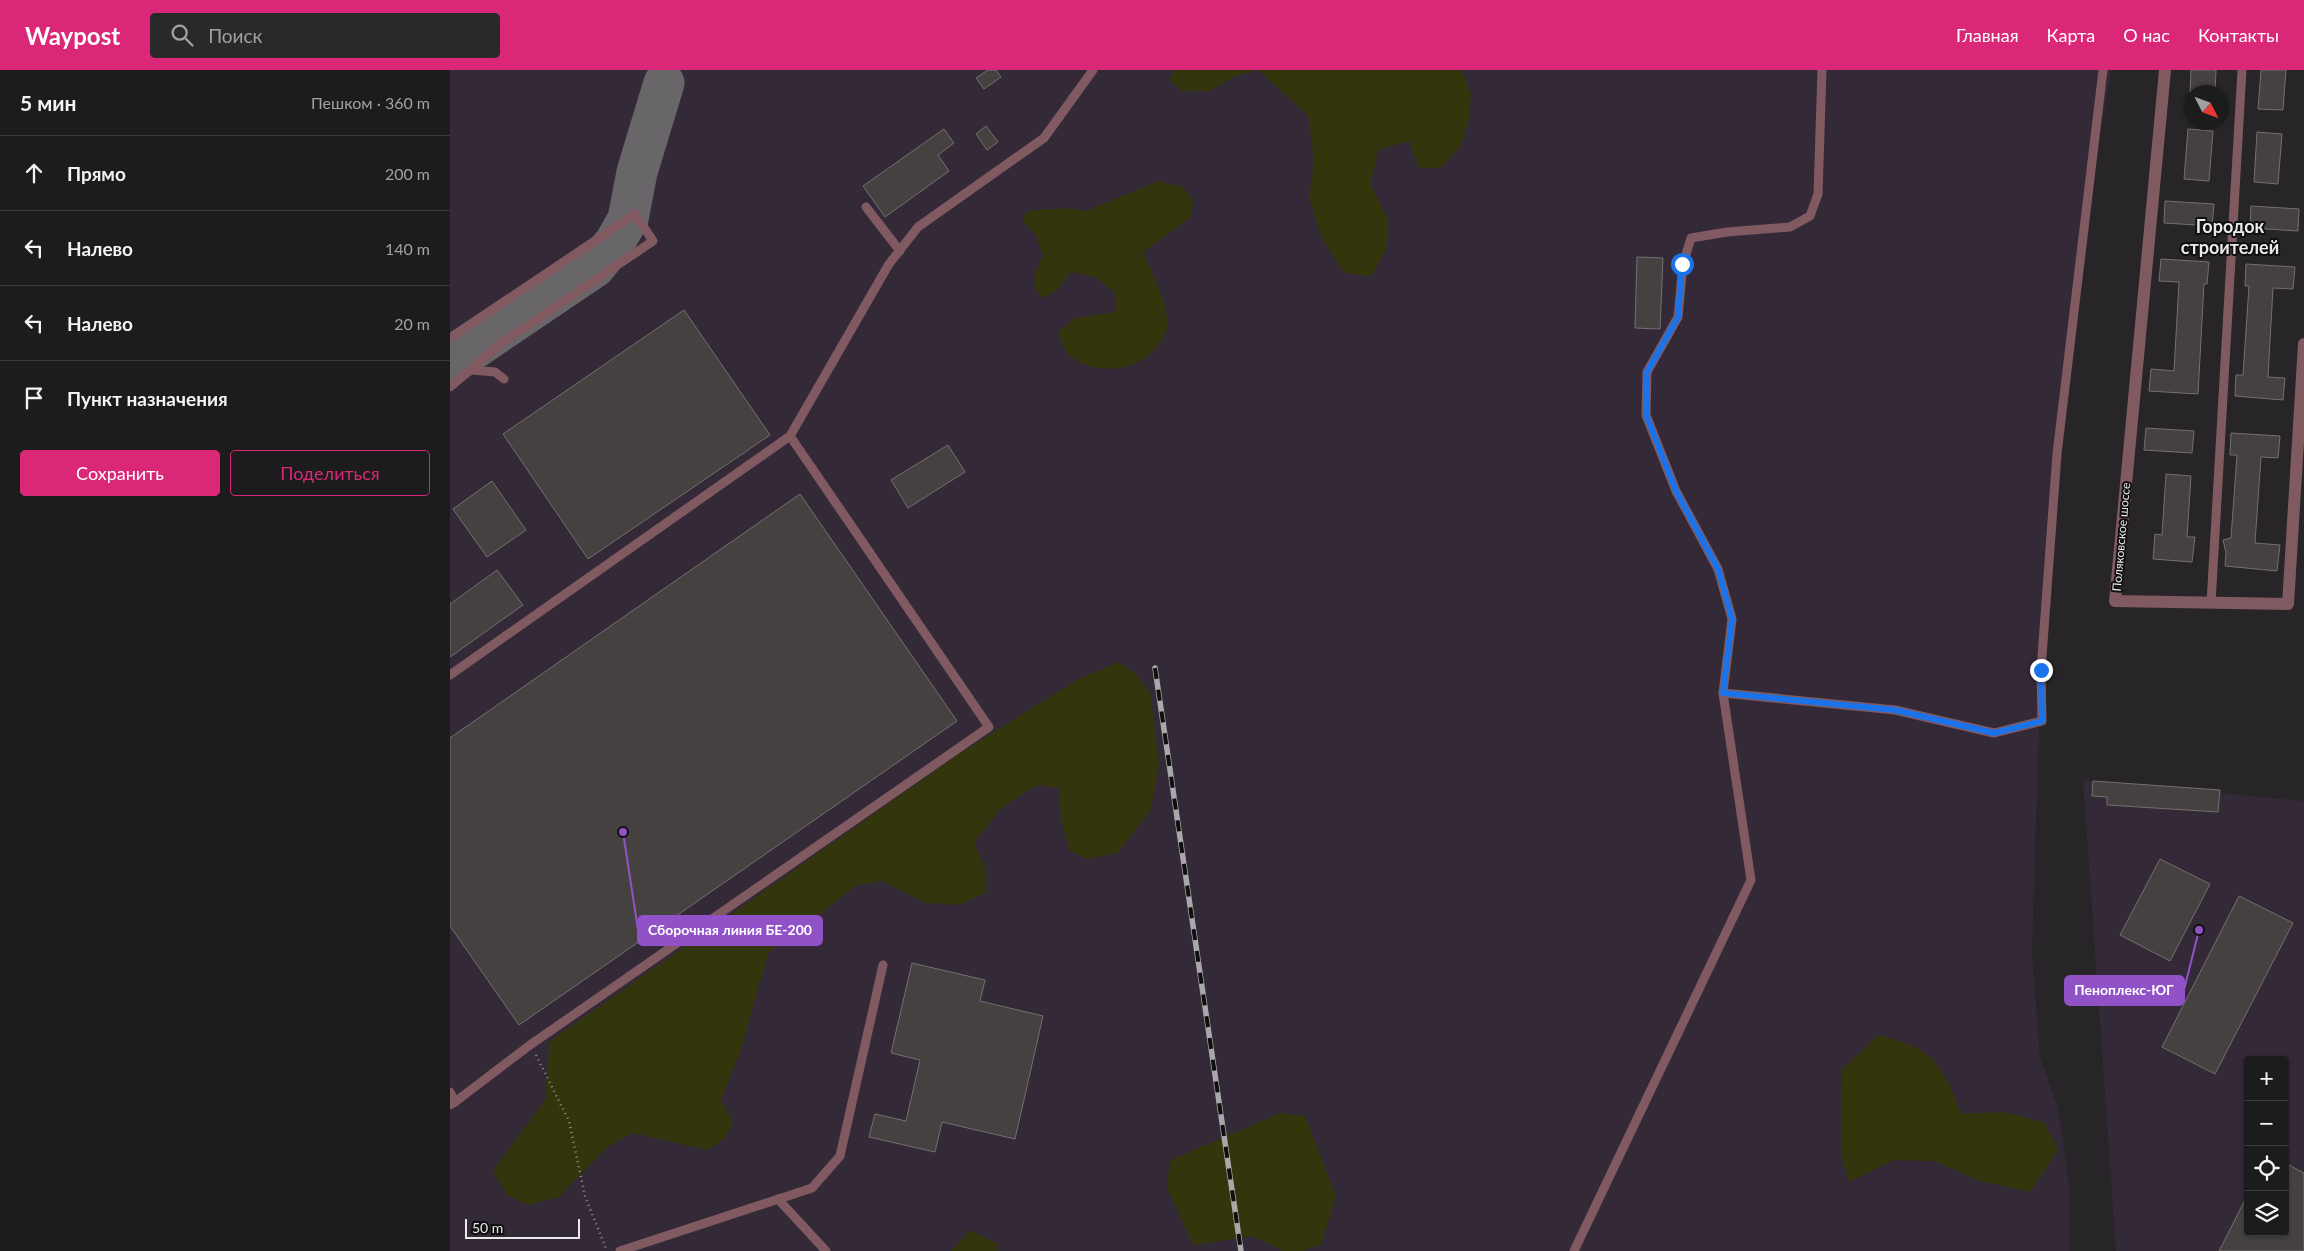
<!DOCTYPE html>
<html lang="ru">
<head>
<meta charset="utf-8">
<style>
	body { margin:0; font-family:Lato,sans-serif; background:#2a292a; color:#f1f3f6 }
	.controls { position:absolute; right:15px; bottom:15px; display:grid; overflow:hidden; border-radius:5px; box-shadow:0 1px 4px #0004 }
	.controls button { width:45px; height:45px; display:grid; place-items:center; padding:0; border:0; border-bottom:1px solid #3b3a3b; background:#1d1c1d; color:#f1f3f6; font:25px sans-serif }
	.compass { position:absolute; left:1734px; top:15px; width:45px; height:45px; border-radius:50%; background:#1d1c1d; box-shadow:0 1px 4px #0004; rotate:132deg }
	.scale { position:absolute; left:15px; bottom:12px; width:115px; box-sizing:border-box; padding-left:5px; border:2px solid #eae8ea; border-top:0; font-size:14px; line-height:18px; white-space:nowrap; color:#eae8ea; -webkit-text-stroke:4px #0f0f10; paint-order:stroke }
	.stop { position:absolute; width:15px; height:15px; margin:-11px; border:4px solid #1a73e8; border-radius:50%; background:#fff }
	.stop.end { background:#1a73e8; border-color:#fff; box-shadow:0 1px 5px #0008 }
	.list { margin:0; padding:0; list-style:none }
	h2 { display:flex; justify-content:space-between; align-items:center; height:65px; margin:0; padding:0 20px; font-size:21px }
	h2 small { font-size:16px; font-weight:400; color:#a0a1a4 }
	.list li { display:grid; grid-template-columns:32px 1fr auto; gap:15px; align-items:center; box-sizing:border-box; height:75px; padding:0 20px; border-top:1px solid #3b3a3b }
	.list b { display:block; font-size:19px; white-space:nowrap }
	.list em { font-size:16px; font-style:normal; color:#a0a1a4 }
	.actions { display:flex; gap:10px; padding:15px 20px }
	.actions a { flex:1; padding:11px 0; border:1px solid #db2777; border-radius:5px; text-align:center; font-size:18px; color:#db2777 }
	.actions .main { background:#db2777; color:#fff }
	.icon { flex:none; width:28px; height:28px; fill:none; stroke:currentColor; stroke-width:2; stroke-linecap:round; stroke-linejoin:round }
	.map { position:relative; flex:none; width:1854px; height:1181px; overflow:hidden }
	header { display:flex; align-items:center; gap:30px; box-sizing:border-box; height:70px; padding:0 25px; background:#db2777; color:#fff }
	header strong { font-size:24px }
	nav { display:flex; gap:28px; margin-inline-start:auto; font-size:18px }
	.search { width:350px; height:45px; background:#2a292a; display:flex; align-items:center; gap:12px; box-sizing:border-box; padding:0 18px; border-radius:5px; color:#a0a1a4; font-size:19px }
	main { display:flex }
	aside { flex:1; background:#1d1c1d }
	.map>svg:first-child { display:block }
	.industrial { fill:#342937; fill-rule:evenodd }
	.green { fill:#33360d }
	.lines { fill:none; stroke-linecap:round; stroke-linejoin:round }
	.taxiway { stroke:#686668; stroke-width:41 }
	.building { fill:#444140; stroke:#74706f }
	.path { stroke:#918f91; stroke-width:2.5; stroke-dasharray:1 4; stroke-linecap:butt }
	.lane { stroke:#815a61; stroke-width:9 }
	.street { stroke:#815a61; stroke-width:12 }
	.rail-casing { stroke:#a9a7a9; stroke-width:5.5 }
	.rail { stroke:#0f0f10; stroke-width:4; stroke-dasharray:11; stroke-linecap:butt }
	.route { stroke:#1a73e8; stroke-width:6 }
	.labels { text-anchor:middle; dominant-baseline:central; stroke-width:4; stroke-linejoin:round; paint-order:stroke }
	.street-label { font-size:12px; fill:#eae8ea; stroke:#0f0f10 }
	.district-label { font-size:18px; font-weight:bold; fill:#eae8ea; stroke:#0f0f10 }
	.leader { fill:none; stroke:#9152c8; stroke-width:2 }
	.callout-dot { fill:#9152c8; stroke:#0f0f10; stroke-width:2 }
	.callout { fill:#9152c8; stroke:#9152c8; stroke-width:2 }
	.callout-label { font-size:14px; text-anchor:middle; font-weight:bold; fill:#fff }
</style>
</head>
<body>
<header>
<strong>Waypost</strong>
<div class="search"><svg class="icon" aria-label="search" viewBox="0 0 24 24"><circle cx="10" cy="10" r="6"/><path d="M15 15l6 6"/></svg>Поиск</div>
<nav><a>Главная</a><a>Карта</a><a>О нас</a><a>Контакты</a></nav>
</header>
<main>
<aside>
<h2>5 мин<small>Пешком · 360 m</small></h2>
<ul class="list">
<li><svg class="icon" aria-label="ahead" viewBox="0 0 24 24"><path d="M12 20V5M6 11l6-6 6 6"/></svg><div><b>Прямо</b></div><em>200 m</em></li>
<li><svg class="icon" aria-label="left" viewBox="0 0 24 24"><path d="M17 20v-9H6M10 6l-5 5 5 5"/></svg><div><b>Налево</b></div><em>140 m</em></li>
<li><svg class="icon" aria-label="left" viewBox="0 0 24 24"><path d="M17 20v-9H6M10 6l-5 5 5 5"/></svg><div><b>Налево</b></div><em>20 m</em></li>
<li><svg class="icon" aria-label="arrive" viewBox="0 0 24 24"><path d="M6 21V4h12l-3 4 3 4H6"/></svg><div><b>Пункт назначения</b></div></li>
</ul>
<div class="actions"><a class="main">Сохранить</a><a>Поделиться</a></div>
</aside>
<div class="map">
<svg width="1854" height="1181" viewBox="0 0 1854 1181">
	<rect width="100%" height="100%" fill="#272527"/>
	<g class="industrial">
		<polygon points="0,0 1661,0 1618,258 1589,656 1582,882 1590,988 1608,1038 1620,1121 1620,1181 0,1181"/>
		<path d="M1633 710 1854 731V1181H1666ZM1798 990H1835V1162H1798Z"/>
	</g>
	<g class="green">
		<polygon points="724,0 1012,0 1021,25 1019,50 1010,77 992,97 969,99 959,71 929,79 920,113 938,150 936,180 921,206 894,203 872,168 859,128 864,91 858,45 808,0 783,7 760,21 731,21 720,10"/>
		<path d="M709 111 731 116 743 129 741 147 693 182C700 198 721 241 717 258 708 291 669 305 639 296 632 294 625 289 618 286L608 262 625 248 665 242V223L646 207 621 202 607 220 593 228C577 214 586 202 593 185L585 164 572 151 577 141 615 138 636 141Z"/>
		<polygon points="668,592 685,603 700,623 709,692 701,739 668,783 637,789 620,781 611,751 609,718 587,715 551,738 524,773 536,799 536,822 511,835 475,833 432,811 407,815 318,883 291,979 271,1030 283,1053 275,1068 257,1080 183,1063 158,1076 109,1127 78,1135 57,1125 43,1101 95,1030 100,971 512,682 627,610"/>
		<path d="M1428 965C1442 969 1460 973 1472 981 1493 995 1503 1022 1511 1044L1553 1042 1595 1053 1608 1080 1580 1122 1530 1111 1484 1091 1443 1090 1399 1112 1391 1085 1392 1000Z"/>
		<polygon points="830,1043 855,1046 886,1126 871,1175 851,1181 833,1181 802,1166 743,1175 716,1115 721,1090"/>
		<polygon points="520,1160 548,1174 548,1181 501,1181"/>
	</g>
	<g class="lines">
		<polyline class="taxiway" points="0,295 145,197 165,172 178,149 187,102 214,13"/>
	</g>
	<g class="building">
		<polygon points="538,0 546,0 551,7 534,19 526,8"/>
		<polygon points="1741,0 1766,0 1765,22 1740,22"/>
		<polygon points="1811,0 1836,0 1833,40 1808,39"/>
		<polygon points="536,56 548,72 537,80 526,64"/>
		<polygon points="494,59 504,73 488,85 499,101 435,147 413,116"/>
		<polygon points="1738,59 1763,61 1759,111 1734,109"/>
		<polygon points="1807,62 1832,64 1828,114 1804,112"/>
		<polygon points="1715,131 1764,134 1762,156 1714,153"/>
		<polygon points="1801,136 1849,139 1848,161 1800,158"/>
		<polygon points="1187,187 1213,188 1210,259 1185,258"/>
		<polygon points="1711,189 1759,192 1757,214 1754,214 1748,324 1699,321 1701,299 1724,301 1729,212 1709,211"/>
		<polygon points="1796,194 1845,197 1843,219 1823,218 1818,307 1835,308 1833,330 1785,326 1786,305 1793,305 1799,216 1795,216"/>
		<polygon points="234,240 320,365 138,489 53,364"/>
		<polygon points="1696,358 1744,361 1742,383 1694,380"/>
		<polygon points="1781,363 1830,366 1828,388 1811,387 1805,473 1830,475 1827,501 1775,496 1776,483 1773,470 1781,468 1787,385 1780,385"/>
		<polygon points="498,375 515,402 458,438 441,410"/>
		<polygon points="1716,404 1741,406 1737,467 1745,467 1742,492 1703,489 1705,464 1712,465"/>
		<polygon points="42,411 76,460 37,487 3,439"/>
		<polygon points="350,424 507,651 69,955 0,856 0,668"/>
		<polygon points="47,500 73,535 0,587 0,534"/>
		<polygon points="1643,711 1770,720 1768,742 1657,735 1657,727 1642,726"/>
		<polygon points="1710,789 1760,814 1720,891 1670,865"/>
		<polygon points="1789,826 1843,853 1765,1004 1712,977"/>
		<polygon points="462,893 535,910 530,931 593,946 565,1069 492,1052 485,1082 419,1067 425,1044 456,1051 470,990 441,983"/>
		<polygon points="1835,1093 1854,1103 1854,1181 1769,1181 1798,1124 1798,1162 1835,1162"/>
	</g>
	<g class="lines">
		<polyline class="path" points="86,985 119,1051 135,1126 157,1181"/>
		<g class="lane">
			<polyline points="416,137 450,181"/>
			<polyline points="0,268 185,144 203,171 49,275 0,317"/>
			<polyline points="21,300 45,302 54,309"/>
			<polyline points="1761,533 1792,0"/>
			<polyline points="0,605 340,366 439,194 468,157 594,68 643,0"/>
			<polyline points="1273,623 1445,640 1544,663 1592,651 1591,600 1607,384 1653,0"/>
			<polyline points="0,1022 5,1032 0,1035"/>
			<polyline points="5,1032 80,975 539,657 340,366"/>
			<polyline points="328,1129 376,1181"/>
			<polyline points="170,1181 362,1118 390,1086 433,895"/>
			<polyline points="1124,1181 1301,810 1273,623 1282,549 1268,499 1226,421 1196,345 1197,302 1228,247 1233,194 1241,168 1277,162 1340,157 1360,146 1368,124 1372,0"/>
		</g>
		<polyline class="street" points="1715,0 1665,531 1838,534 1854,274"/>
		<g class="rail-casing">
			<polyline id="rail" points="705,598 791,1181"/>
		</g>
		<use href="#rail" class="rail"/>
	</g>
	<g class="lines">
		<polyline class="route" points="1232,194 1228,247 1197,302 1196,345 1226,421 1268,499 1282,549 1273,623 1445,640 1544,663 1592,651 1591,600"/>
	</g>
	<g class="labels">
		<g class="street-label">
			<text transform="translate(1671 467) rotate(-85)">Поляковское шоссе</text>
		</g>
		<g class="district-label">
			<text x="1780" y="156">Городок<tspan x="1780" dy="21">строителей</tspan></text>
		</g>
	</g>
	<path class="leader" d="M173 762L188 860M1749 860L1734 920"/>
	<g class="callout-dot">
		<circle cx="173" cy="762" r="5"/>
		<circle cx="1749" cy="860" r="5"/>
	</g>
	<g class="callout">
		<rect x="188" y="846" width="184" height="29" rx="5"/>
		<rect x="1615" y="906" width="119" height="29" rx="5"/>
	</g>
	<g class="callout-label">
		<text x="280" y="865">Сборочная линия БЕ-200</text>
		<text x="1674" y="925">Пеноплекс-ЮГ</text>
	</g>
</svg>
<div class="controls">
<button>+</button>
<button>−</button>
<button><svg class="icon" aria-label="locate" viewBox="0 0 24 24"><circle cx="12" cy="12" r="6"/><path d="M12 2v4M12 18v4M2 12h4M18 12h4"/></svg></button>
<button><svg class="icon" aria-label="layers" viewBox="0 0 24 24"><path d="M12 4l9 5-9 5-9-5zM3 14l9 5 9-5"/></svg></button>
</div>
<svg class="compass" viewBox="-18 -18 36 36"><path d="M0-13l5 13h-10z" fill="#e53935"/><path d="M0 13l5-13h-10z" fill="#a0a1a4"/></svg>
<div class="scale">50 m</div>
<div class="stop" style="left:1232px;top:194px"></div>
<div class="stop end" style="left:1591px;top:600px"></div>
</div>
</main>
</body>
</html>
